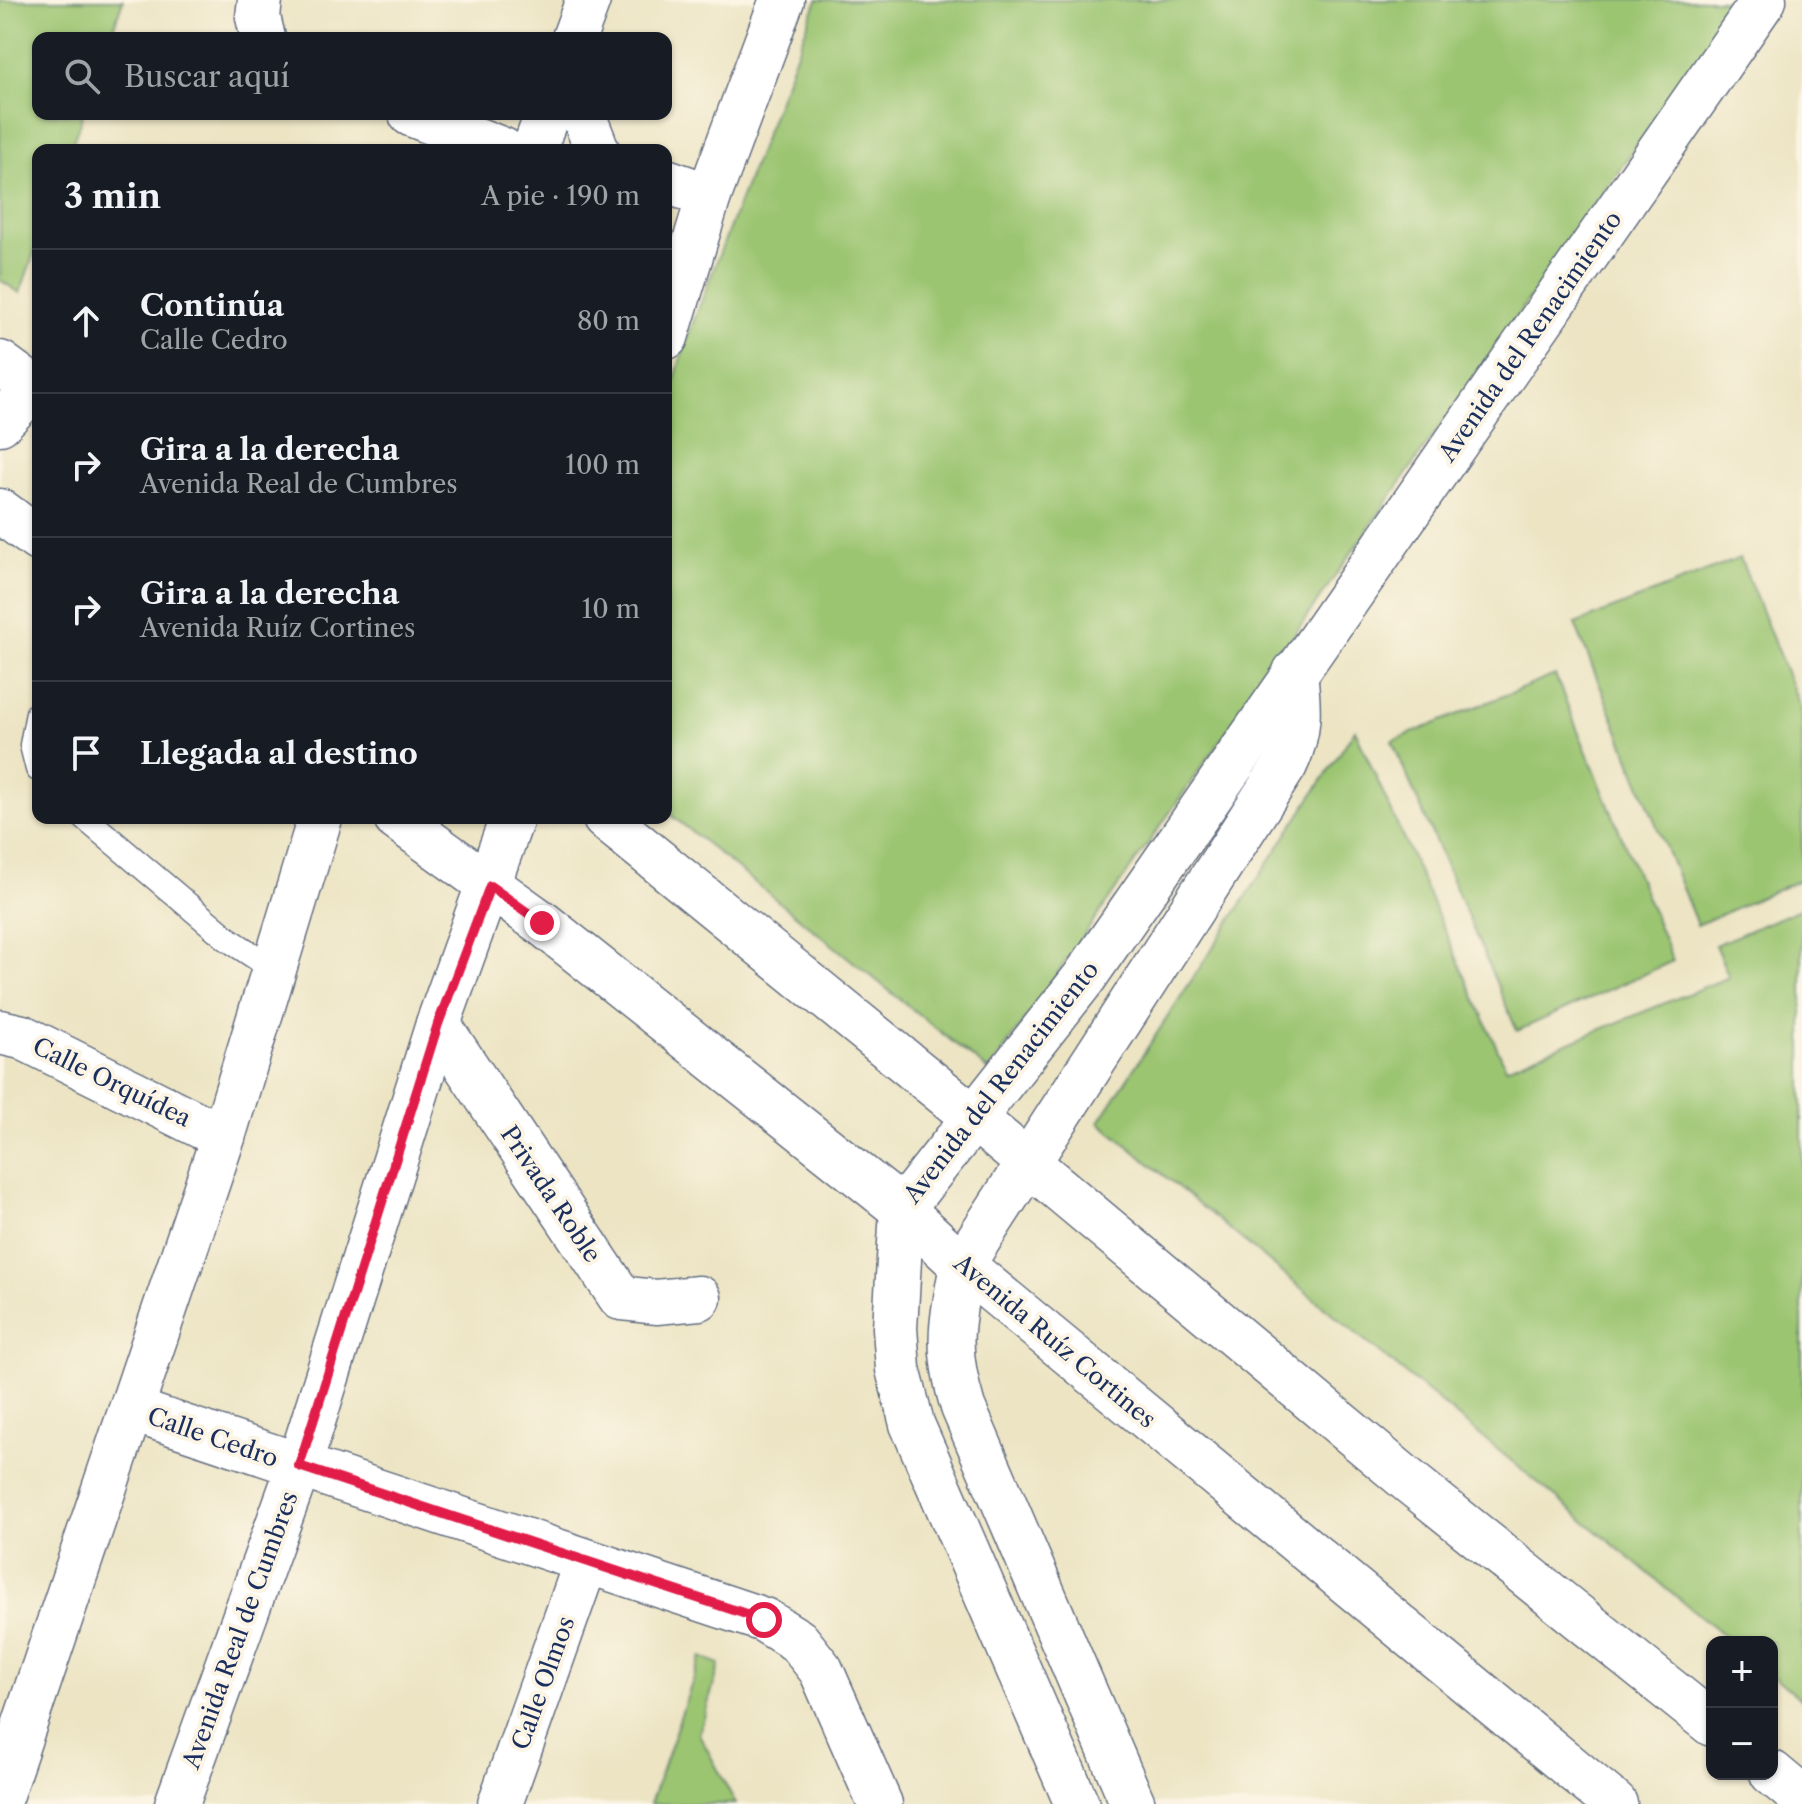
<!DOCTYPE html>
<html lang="es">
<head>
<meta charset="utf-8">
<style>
	body { margin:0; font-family:"Libre Caslon Text",serif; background:#242831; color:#f1f3f6 }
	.controls { position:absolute; right:24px; bottom:24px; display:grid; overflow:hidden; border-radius:16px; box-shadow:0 2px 6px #0004 }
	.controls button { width:72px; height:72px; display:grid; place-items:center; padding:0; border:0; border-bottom:2px solid #363941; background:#171b24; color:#f1f3f6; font:40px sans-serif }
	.stop { position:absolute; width:24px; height:24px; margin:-18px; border:6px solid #e11d48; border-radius:50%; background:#fff }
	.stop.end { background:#e11d48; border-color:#fff; box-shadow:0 2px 8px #0008 }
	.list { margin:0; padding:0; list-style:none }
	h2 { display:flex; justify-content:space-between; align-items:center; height:104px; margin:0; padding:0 32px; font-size:34px }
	h2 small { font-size:26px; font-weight:400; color:#9ea1a6 }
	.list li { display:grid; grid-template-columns:52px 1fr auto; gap:24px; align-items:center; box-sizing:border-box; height:144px; padding:0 32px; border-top:2px solid #363941 }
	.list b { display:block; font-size:30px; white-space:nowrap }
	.list p { margin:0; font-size:26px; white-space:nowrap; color:#9ea1a6 }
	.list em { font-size:26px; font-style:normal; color:#9ea1a6 }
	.icon { flex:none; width:44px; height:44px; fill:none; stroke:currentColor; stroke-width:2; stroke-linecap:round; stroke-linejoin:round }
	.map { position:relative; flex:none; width:1802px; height:1804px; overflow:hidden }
	.search { position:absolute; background:#171b24; box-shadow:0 2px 6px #0004; left:32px; top:32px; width:640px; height:88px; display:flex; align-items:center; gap:20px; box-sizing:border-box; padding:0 28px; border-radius:16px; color:#9ea1a6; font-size:30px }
	.panel { position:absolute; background:#171b24; box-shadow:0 2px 6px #0004; left:32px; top:144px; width:640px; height:680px; border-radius:16px }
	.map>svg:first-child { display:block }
	.green { fill:#9bc571; stroke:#5b7a68; stroke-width:2 }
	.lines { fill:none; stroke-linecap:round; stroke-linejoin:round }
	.service-casing { stroke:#646e81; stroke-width:27 }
	.minor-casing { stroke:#646e81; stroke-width:47 }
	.tertiary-casing { stroke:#646e81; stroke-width:47 }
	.service { stroke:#fff; stroke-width:24 }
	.minor { stroke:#fff; stroke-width:44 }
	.tertiary { stroke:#fff; stroke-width:44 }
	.route { stroke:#e11d48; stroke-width:10 }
	.labels { text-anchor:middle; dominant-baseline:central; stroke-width:8; stroke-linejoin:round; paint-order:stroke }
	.street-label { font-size:24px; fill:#1b2f5e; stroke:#fcf5e5 }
</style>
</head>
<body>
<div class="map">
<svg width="1802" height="1804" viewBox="0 0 1802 1804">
	<rect width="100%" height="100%" fill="#fcf5e5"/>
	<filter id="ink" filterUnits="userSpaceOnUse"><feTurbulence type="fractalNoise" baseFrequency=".0125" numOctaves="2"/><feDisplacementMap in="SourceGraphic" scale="16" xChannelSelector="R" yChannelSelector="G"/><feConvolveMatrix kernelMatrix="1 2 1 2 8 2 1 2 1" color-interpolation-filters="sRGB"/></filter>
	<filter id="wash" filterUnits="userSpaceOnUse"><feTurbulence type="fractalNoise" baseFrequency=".006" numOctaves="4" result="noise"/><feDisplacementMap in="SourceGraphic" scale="32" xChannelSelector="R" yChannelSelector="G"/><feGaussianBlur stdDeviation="1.8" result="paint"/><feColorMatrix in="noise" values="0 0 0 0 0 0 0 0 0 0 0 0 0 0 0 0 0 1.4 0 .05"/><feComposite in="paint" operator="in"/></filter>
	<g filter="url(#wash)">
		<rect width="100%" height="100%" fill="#ece4c3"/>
		<g class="green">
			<polygon points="0,0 123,0 110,38 38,38 38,114 83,114 70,150 38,150 38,242 20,293 0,280"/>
			<polygon points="817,0 1738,0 989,1071 666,811 666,409 686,341"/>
			<polygon points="1740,558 1802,711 1802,879 1697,925 1575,624"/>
			<polygon points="1555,675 1673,961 1517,1031 1392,741"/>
			<polygon points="1355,730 1506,1068 1729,977 1715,945 1802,908 1802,1700 1772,1675 1772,1642 1732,1642 1099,1122"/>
			<polygon points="701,1657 720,1664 699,1734 736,1804 650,1804"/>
		</g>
	</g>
	<g filter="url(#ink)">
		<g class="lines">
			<g class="service-casing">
				<g id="service">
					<polyline points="38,713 32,745 38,769"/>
					<polyline points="85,818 228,939 275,970"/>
				</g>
			</g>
			<g class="minor-casing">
				<g id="minor">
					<polyline points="260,0 258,17 263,38"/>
					<polyline points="411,114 503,150"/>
					<polyline points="438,1024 621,1298 656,1302 699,1298"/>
					<polyline points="0,1032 22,1037 223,1137"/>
					<polyline points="133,1410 764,1620 798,1641 821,1670 880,1804"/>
					<polyline points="500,1804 586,1562"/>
					<polyline points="1077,1804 912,1424 898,1369 895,1328 902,1209 1084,978 1764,0"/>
					<path d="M1133 1804 963 1407C945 1347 951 1325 962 1265L1285 765C1301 732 1299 707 1295 672"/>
				</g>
			</g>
			<g class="tertiary-casing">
				<g id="tertiary">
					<polyline points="574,38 588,0"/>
					<polyline points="583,114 597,150"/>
					<polyline points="534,150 547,114"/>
					<polyline points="666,181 709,196"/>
					<polyline points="666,337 709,196 782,0"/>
					<polyline points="0,363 38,391"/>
					<polyline points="0,423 34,388"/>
					<polyline points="0,511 38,539"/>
					<polyline points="396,818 542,923 902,1209 962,1265 1615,1804"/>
					<polyline points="605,818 972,1116 1409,1481 1712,1724"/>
					<polyline points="1772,1773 1802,1798"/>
					<polyline points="0,1797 223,1137 320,818"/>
					<polyline points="177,1804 299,1466 438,1024 512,818"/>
				</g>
			</g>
			<use href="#service" class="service"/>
			<use href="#minor" class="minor"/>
			<use href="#tertiary" class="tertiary"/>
		</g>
	</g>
	<g class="lines" filter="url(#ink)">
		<polyline class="route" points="542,923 490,886 438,1024 299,1466 764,1620"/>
	</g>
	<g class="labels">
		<g class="street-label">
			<text transform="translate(1530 336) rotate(-55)">Avenida del Renacimiento</text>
			<text transform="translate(112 1082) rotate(26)">Calle Orquídea</text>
			<text transform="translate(1001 1082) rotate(-52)">Avenida del Renacimiento</text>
			<text transform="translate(551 1194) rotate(56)">Privada Roble</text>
			<text transform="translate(1055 1341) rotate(40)">Avenida Ruíz Cortines</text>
			<text transform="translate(213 1437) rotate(19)">Calle Cedro</text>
			<text transform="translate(240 1630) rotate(-70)">Avenida Real de Cumbres</text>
			<text transform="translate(543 1683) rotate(-70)">Calle Olmos</text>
		</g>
	</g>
</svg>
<div class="controls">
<button>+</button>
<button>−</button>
</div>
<div class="stop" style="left:764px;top:1620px"></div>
<div class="stop end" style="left:542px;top:923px"></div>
<div class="search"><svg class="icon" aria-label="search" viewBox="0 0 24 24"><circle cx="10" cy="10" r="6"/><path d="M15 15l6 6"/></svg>Buscar aquí</div>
<section class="panel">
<h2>3 min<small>A pie · 190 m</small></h2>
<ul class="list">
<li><svg class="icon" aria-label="ahead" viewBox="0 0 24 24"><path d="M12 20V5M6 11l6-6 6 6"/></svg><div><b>Continúa</b><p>Calle Cedro</p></div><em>80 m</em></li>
<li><svg class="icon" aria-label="right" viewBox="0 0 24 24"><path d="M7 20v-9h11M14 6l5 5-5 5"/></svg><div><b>Gira a la derecha</b><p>Avenida Real de Cumbres</p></div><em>100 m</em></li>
<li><svg class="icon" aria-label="right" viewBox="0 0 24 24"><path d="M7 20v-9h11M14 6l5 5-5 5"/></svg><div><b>Gira a la derecha</b><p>Avenida Ruíz Cortines</p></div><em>10 m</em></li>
<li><svg class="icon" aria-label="arrive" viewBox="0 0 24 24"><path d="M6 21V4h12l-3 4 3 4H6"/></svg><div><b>Llegada al destino</b></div></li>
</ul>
</section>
</div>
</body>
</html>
